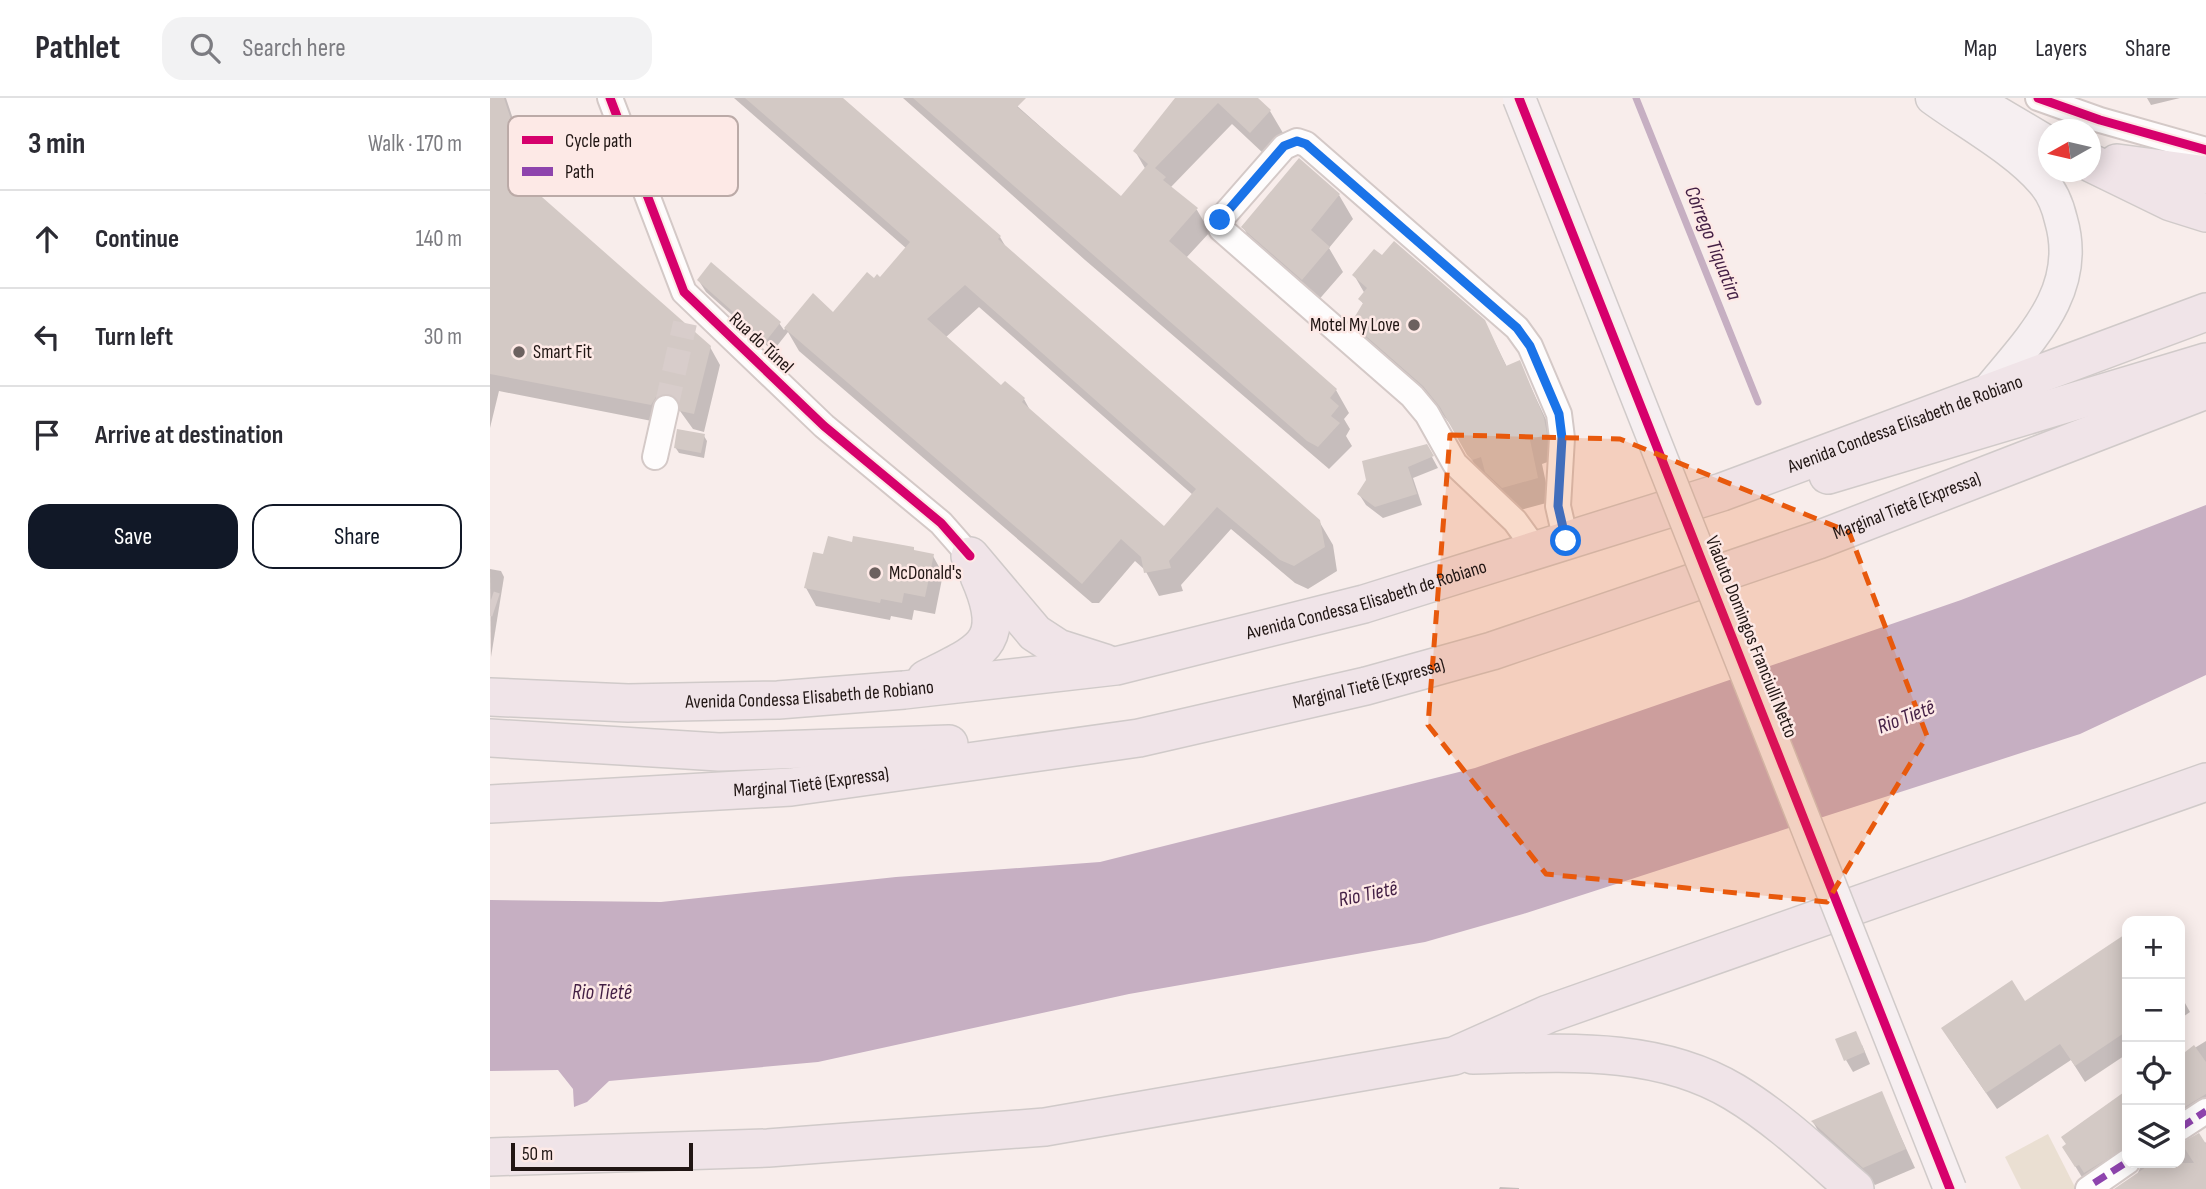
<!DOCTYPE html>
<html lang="en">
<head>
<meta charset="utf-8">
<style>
	body { margin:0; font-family:"Sofia Sans Condensed",sans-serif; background:#f2f2f3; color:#2b2b33 }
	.controls { position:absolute; right:21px; bottom:21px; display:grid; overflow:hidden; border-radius:14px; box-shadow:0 4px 18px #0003 }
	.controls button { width:63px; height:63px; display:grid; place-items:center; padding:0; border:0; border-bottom:2px solid #e1e1e2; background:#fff; color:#2b2b33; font:35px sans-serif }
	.compass { position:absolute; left:1548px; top:21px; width:63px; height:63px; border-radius:50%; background:#fff; box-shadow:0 4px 18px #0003; rotate:262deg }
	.scale { position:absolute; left:21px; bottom:18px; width:182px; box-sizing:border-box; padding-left:7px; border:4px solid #211614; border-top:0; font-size:19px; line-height:24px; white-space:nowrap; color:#211614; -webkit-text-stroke:5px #fde9e6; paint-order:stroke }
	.stop { position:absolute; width:21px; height:21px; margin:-16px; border:5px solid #1a73e8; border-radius:50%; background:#fff }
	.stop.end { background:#1a73e8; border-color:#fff; box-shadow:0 2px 7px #0008 }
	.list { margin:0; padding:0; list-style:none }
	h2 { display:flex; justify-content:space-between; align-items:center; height:91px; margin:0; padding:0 28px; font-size:30px }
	h2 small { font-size:23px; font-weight:400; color:#7c7c81 }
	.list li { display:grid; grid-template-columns:46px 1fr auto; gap:21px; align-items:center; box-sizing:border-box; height:98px; padding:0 28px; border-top:2px solid #e1e1e2 }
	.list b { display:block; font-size:26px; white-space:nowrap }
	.list em { font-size:23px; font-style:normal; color:#7c7c81 }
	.actions { display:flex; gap:14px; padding:21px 28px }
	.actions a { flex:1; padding:16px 0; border:2px solid #111827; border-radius:21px; text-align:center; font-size:24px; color:#111827 }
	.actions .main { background:#111827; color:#fff }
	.icon { flex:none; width:38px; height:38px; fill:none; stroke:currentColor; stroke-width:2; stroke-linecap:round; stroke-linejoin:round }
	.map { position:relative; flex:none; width:1716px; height:1091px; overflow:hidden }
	header { display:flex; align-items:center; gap:42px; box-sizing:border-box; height:98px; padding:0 35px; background:#fff; border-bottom:2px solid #e1e1e2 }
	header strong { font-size:33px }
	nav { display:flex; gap:38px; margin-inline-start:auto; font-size:24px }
	.search { width:490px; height:63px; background:#f2f2f3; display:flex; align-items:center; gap:18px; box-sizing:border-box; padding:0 24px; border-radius:21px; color:#7c7c81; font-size:26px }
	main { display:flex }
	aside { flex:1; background:#fff }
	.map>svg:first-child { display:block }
	.green { fill:#eadfd2 }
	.water { fill:#c6afc2 }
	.shadow { fill:#0003; fill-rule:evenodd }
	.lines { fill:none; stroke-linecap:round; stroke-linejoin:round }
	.stream { stroke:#c6afc2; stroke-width:7 }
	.building { fill:#d3c9c5; fill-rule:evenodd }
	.minor-tunnel { stroke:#d8cdcb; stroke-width:24; stroke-dasharray:24 12; stroke-linecap:butt }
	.minor-casing { stroke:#d4c9c7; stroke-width:28 }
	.major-casing { stroke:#d0cac9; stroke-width:35 }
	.highway-casing { stroke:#d0cac9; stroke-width:40 }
	.minor { stroke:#fefcfc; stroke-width:24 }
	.major { stroke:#f6eff1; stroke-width:32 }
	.highway { stroke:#f0e4e8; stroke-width:37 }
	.major-bridge-casing { stroke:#d0cac9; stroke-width:35; stroke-linecap:butt }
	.major-bridge { stroke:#f6eff1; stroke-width:32 }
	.quiet { stroke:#8e44ad; stroke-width:7; stroke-dasharray:14 7; stroke-linecap:butt }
	.cycleway-casing { stroke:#fde9e6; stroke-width:13 }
	.cycleway { stroke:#d6006c; stroke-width:9 }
	.route { stroke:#1a73e8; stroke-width:9 }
	.marked { fill:#e8590c; fill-opacity:0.2; stroke:#e8590c; stroke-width:5; stroke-dasharray:14 9; stroke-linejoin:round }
	.poi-dot { fill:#6c615f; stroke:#fde9e6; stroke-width:2.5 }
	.labels { text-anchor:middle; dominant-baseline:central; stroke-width:5; stroke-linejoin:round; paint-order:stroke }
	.poi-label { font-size:19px; fill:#211614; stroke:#fde9e6; text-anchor:start }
	.street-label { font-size:19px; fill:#211614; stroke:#fde9e6 }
	.water-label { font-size:21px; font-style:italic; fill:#431f44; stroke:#fde9e6 }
	.key { fill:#fde9e6; stroke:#bbaaa7; stroke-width:2 }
	.key-label { font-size:19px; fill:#211614 }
</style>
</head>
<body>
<header>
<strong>Pathlet</strong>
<div class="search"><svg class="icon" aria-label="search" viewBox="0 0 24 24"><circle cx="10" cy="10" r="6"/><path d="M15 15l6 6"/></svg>Search here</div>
<nav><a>Map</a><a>Layers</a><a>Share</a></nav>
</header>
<main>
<aside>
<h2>3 min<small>Walk · 170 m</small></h2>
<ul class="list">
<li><svg class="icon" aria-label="ahead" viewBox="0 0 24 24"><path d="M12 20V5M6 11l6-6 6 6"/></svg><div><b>Continue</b></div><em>140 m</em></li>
<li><svg class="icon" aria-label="left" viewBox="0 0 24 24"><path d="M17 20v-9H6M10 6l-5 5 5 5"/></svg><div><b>Turn left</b></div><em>30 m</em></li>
<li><svg class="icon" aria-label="arrive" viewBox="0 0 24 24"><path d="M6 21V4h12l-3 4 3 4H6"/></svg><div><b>Arrive at destination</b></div></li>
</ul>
<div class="actions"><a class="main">Save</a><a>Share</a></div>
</aside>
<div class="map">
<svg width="1716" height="1091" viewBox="0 0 1716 1091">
	<rect width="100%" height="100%" fill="#f8edeb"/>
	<polygon class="green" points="1558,1036 1586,1091 1531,1091 1515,1059"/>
	<polygon class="water" points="1716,407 1716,577 1590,636 1033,816 935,844 639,896 328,964 119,983 97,1004 84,1009 83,991 68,972 0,973 0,802 171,804 406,779 610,764 985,670 1471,502"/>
	<g class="shadow">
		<polygon points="0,0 16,0 49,99 220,249 230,267 214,334 203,331 190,313 176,317 172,325 9,293 0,330"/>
		<path d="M244 0H350L510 139 517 151 829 423 843 447 847 473 818 491 805 485 741 431 691 487 693 493 669 498 655 472 645 463 609 505H602L309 253 298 234 283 253 216 194 209 183 289 225 294 232 324 198 343 216 384 182H390L417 151ZM489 209 703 397 675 430 541 314 534 301 512 289 455 240Z"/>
		<polygon points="413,0 518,0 631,100 656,72 645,53 688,0 765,0 780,13 793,35 774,56 742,26 680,90 707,112 720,134 696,160 846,292 859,315 854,321 860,331 856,338 862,348 839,371 595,162"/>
		<polygon points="1657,0 1690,0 1661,7"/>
		<polygon points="849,97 863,121 839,150 853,174 826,205 767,153 753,129"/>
		<polygon points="864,177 994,223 1017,269 1029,264 1067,345 1069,360 1052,366 1060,404 1027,413 1011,398 1003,383 993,381 964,331 949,312 877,249 863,225 874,207 870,201 875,196"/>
		<polygon points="214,338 217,343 214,360 189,355 185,349"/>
		<polygon points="936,348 948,370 923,380 932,407 893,420 876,407 869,396"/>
		<polygon points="425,454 443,458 453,476 445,516 424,512 422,522 401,518 400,522 326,508 316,490 335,459"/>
		<polygon points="0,471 11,473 14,479 1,559"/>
		<polygon points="1637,837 1637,956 1595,984 1581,962 1507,1011 1463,947 1535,905"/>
		<polygon points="1690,896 1700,914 1690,921"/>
		<polygon points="1716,943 1716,1023 1693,1038 1690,1045 1690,959"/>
		<polygon points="1372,947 1380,966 1363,974 1356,962"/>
		<polygon points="1391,995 1425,1070 1385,1087 1333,1041 1323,1024"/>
		<polygon points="1637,996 1637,1065 1690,1065 1690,1047 1709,1038 1714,1046 1716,1044 1716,1091 1628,1091 1647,1077 1650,1070 1648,1069 1598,1089 1574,1050 1578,1047 1574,1039"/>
		<polygon points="1010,1089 1029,1090 1029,1091 1009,1091"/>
	</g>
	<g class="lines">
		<polyline class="stream" points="1146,0 1268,304"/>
	</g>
	<g class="building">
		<polygon points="0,0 14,0 44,92 221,248 204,316 190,313 187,300 179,295 166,299 161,307 0,276"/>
		<path d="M255 0H353L511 138 508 141 830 422 835 449 804 468 790 462 727 409 679 463 681 470 654 475 651 459 631 441 592 486 294 230 323 195 343 214 377 174 384 180 387 176 390 179 420 144ZM475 187 706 391 674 428 532 304 535 300 515 283 511 287 437 221Z"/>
		<polygon points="423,0 536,0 527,9 631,98 658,66 643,53 685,0 768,0 781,12 760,35 728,5 665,70 676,79 673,82 708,110 679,143 847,291 840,300 849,308 841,318 850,325 828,349 817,343"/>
		<polygon points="809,60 850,96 821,132 840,149 812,182 751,129"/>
		<polygon points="904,143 995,222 1016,268 1030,262 1054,320 1057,336 1040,342 1048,380 1012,390 995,374 991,359 982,362 977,357 950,309 933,288 861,225 873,205 868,201 877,190 862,177 884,151 892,157"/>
		<polygon points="221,164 291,224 276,243 207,182"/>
		<polygon points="187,331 215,336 211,355 184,350"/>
		<polygon points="937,346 944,358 918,369 927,396 885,409 867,396 876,382 872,363"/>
		<polygon points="338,438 362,444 363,438 424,449 424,452 444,456 435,499 414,495 412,505 391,501 390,505 314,490 323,454 333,456"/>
		<polygon points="1637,835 1637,933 1585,968 1570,946 1496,995 1451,930 1522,882 1535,903"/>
		<polygon points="1366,933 1375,954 1354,963 1345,941"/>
		<polygon points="1704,947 1716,964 1716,996 1690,1012 1690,958"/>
		<polygon points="1637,992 1637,1049 1594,1075 1589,1067 1585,1069 1572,1049 1576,1046 1571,1039"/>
		<polygon points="1392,993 1416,1051 1373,1070 1321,1023"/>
		<polygon points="1709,1035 1716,1046 1716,1091 1624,1091 1662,1065 1704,1065 1691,1045"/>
	</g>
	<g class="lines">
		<g class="minor-tunnel">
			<polyline points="176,310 195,225"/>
			<polyline points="0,505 6,507"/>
		</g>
		<g class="minor-casing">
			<g id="minor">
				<polyline points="120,0 194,194 334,328 451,425 480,458"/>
				<polyline points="1548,0 1610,22 1716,52"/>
				<polyline points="165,359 176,310"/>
				<polyline points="1046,452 1025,423 965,366 937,316 922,298 731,131 730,122 794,49 807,43 816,46 1027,230 1040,248 1069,316 1072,340 1068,408 1076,443"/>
				<polyline points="1690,1030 1716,1013"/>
				<polyline points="1598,1091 1637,1064"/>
			</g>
		</g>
		<g class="major-casing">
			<g id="major">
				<path d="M1442 0C1476 25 1526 52 1553 84 1562 94 1568 109 1571 122 1592 194 1538 243 1497 294"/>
				<polyline points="1483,0 1559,45"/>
			</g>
		</g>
		<g class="highway-casing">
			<g id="highway">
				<polyline points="1601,65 1681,104 1716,115"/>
				<polyline points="1627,65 1716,77"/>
				<polyline points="1338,377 1716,264"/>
				<polyline points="480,458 545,535 568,550 615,565"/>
				<path d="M436 581C491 553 519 546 489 478"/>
				<path id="s1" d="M0 599 138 605 288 602 414 592 626 568 874 506 1232 394 1716 214"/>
				<polyline points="0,640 229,654 459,646"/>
				<path id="s2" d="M0 706 301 689 649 640 876 588 1002 553 1328 442 1716 292"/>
				<path d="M983 957C1070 955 1166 947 1244 994 1289 1021 1326 1057 1365 1091"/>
				<polyline points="0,1059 278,1050 555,1029 964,958 1058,916 1716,684"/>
			</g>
		</g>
		<use href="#minor" class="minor"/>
		<use href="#major" class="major"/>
		<use href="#highway" class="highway"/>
		<g class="major-bridge-casing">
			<polyline id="major-bridge" points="1029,0 1460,1091"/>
		</g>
		<use href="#major-bridge" class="major-bridge"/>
		<g class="quiet">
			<polyline points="1690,1030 1716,1013"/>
			<polyline points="1604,1085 1637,1064"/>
		</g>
		<g class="cycleway-casing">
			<g id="cycleway">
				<polyline points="120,0 194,194 334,328 451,425 480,458"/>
				<polyline points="1029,0 1460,1091"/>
				<polyline points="1548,0 1610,22 1716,52"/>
			</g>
		</g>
		<use href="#cycleway" class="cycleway"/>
	</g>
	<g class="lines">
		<polyline class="route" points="730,122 794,48 807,43 816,46 1027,230 1040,248 1069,316 1072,340 1068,408 1076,443"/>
	</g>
	<path class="marked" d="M960 337 1130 341 1359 434 1437 638 1337 804 1056 776 938 627Z"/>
	<g class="poi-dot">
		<circle cx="924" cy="227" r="7"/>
		<circle cx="29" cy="254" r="7"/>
		<circle cx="385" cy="475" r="7"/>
	</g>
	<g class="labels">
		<g class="poi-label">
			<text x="910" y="227" text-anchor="end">Motel My Love</text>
			<text x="43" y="254">Smart Fit</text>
			<text x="399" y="475">McDonald's</text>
		</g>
		<g class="street-label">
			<text transform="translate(271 245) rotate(43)">Rua do Túnel</text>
			<text stroke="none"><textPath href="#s1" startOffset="1454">Avenida Condessa Elisabeth de Robiano</textPath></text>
			<text stroke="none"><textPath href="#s2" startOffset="1456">Marginal Tietê (Expressa)</textPath></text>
			<text stroke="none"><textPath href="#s1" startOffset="887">Avenida Condessa Elisabeth de Robiano</textPath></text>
			<text transform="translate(1261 539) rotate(68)">Viaduto Domingos Franciulli Netto</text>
			<text stroke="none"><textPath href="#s2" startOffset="889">Marginal Tietê (Expressa)</textPath></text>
			<text stroke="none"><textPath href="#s1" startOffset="320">Avenida Condessa Elisabeth de Robiano</textPath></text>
			<text stroke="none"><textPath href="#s2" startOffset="322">Marginal Tietê (Expressa)</textPath></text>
		</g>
		<g class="water-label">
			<text transform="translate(1223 145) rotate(68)">Córrego Tiquatira</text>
			<text transform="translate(1416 619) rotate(-21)">Rio Tietê</text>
			<text transform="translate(878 796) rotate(-12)">Rio Tietê</text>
			<text x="112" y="894">Rio Tietê</text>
		</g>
	</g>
	<rect x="18" y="18" width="230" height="80" rx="10" class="key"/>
	<rect x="32" y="38" width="31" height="8" fill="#d6006c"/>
	<rect x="32" y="69" width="31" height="9" fill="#8e44ad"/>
	<g class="key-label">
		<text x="75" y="49">Cycle path</text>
		<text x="75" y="80">Path</text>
	</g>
</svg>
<div class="controls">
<button>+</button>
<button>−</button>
<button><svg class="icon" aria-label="locate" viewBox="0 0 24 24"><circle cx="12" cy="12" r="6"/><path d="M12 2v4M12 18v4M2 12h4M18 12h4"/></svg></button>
<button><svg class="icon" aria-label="layers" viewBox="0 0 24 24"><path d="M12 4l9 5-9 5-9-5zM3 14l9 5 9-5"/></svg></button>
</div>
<svg class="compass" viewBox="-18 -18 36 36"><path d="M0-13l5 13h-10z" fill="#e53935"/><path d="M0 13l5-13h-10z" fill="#7c7c81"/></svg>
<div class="scale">50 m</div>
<div class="stop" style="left:1076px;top:443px"></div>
<div class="stop end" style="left:730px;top:122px"></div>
</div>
</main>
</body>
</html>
